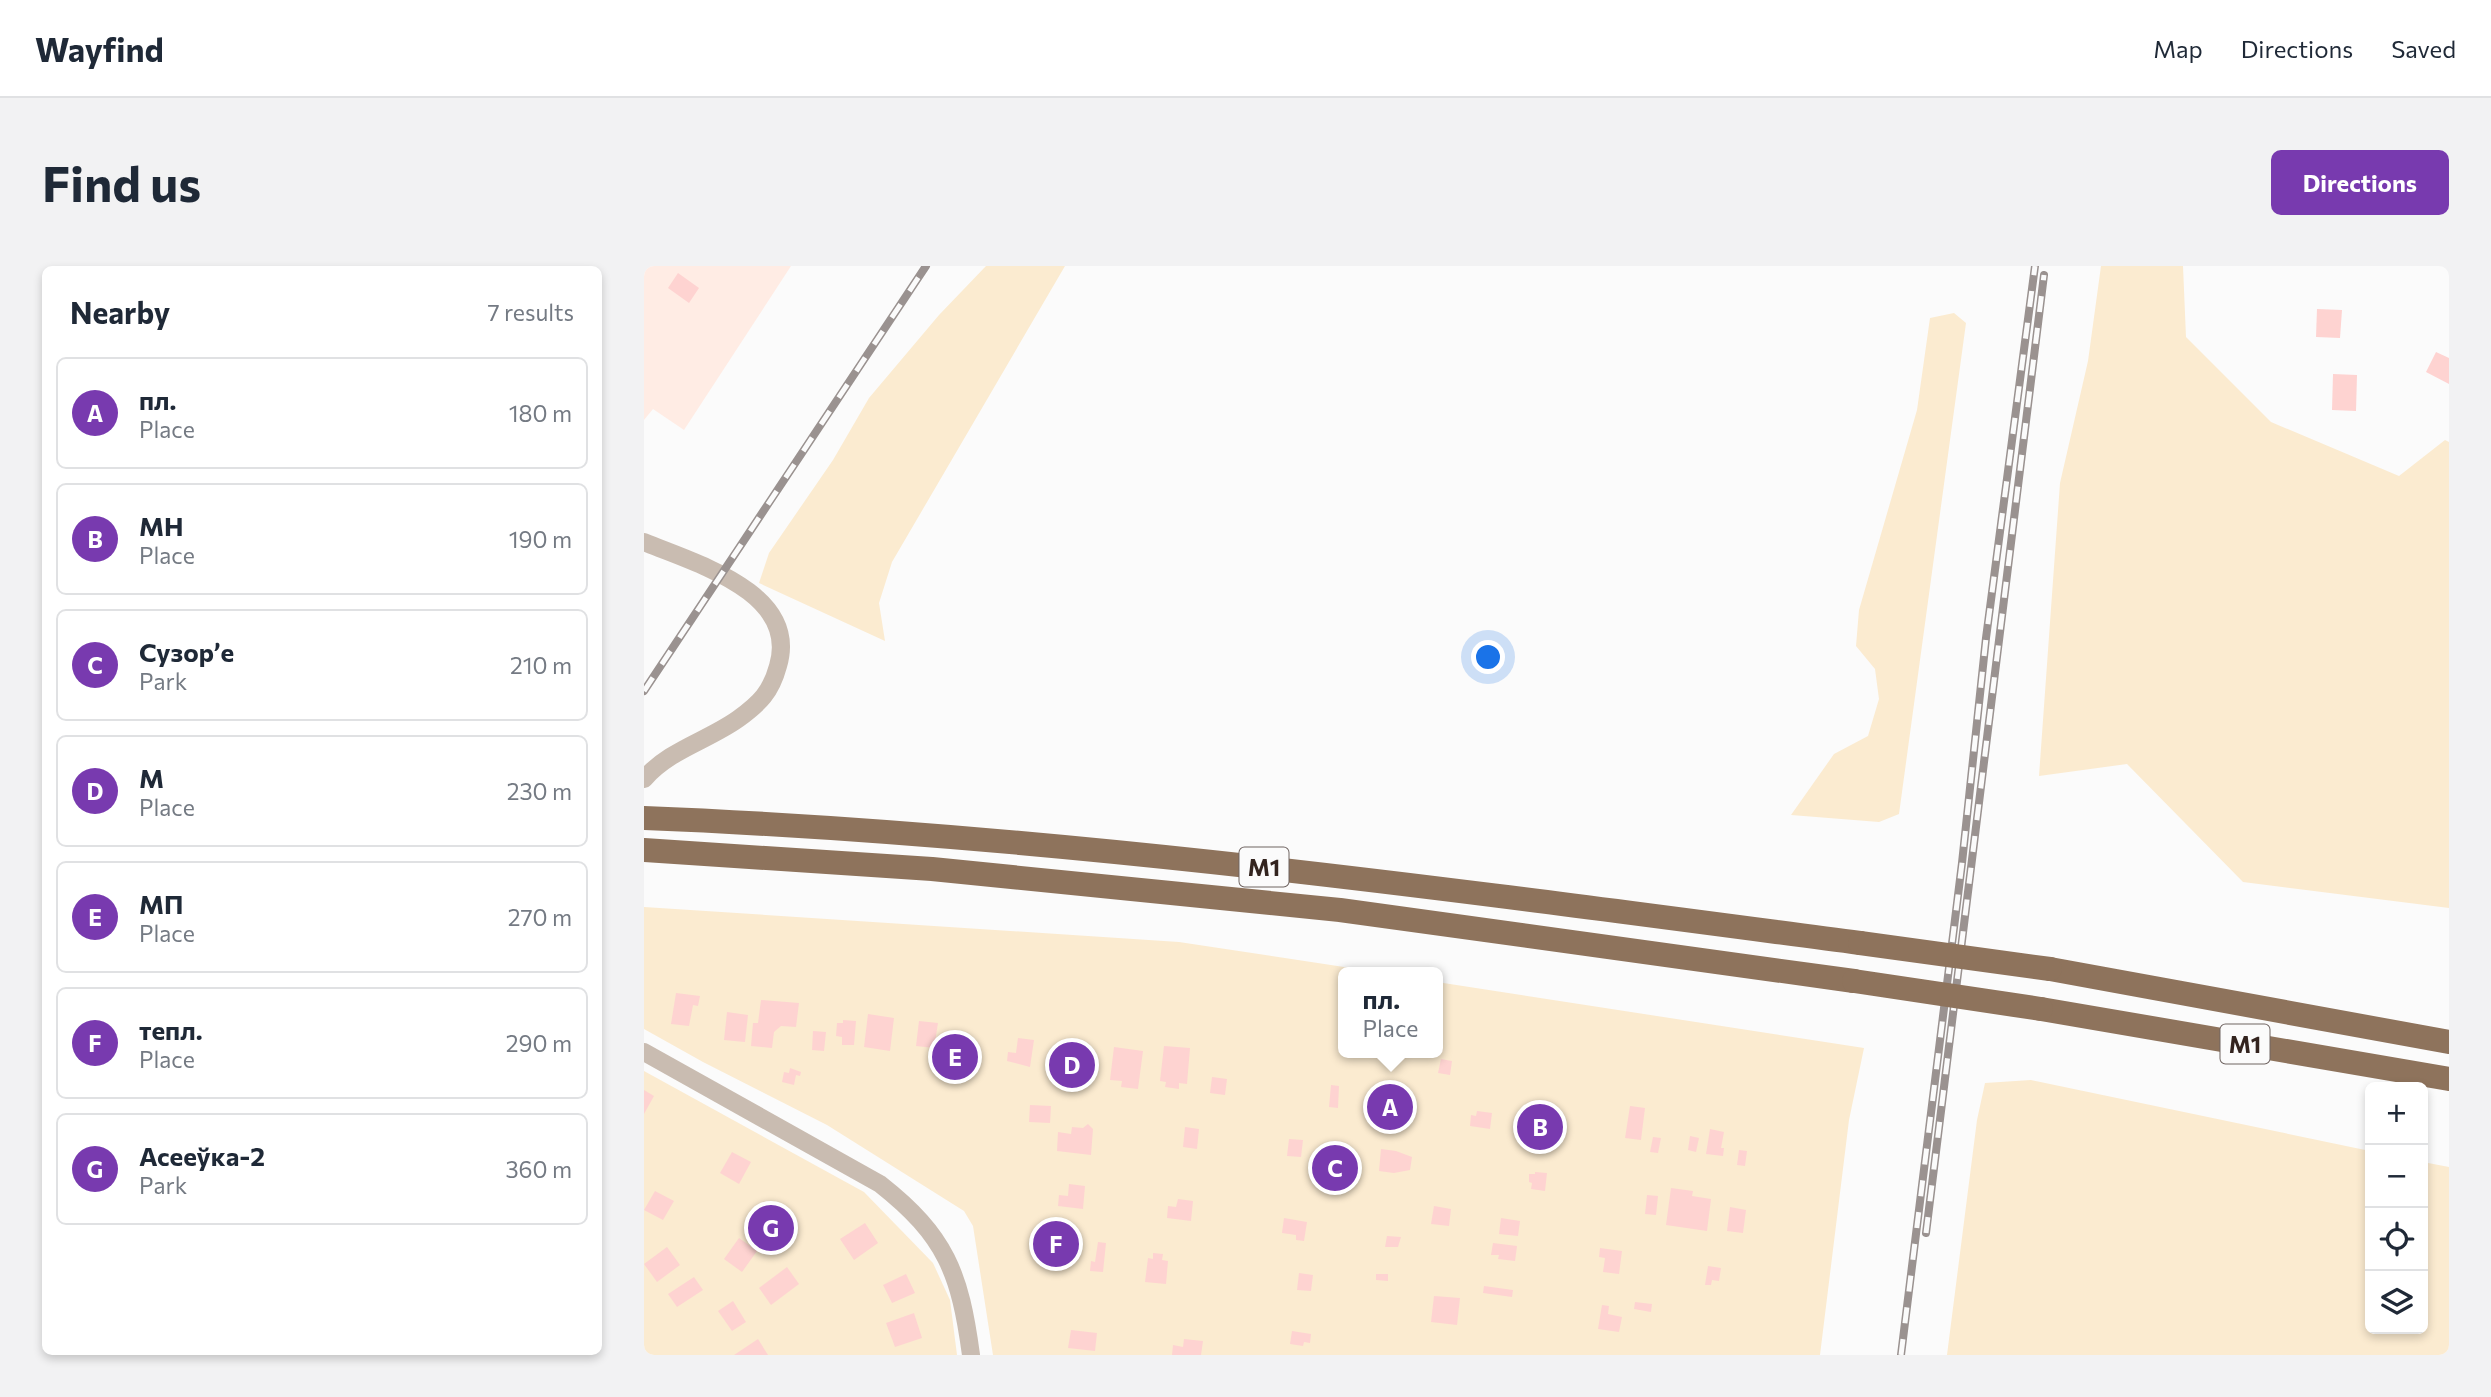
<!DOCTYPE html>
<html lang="en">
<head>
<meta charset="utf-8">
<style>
	body { margin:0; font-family:Commissioner,sans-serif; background:#f2f2f3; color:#1f2937 }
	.controls { position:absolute; right:21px; bottom:21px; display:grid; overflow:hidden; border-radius:10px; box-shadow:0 4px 10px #0003 }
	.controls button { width:63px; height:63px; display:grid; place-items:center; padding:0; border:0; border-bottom:2px solid #e0e1e3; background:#fff; color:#1f2937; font:35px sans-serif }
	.you { position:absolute; left:845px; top:392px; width:24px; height:24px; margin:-18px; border:5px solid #fff; border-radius:50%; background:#1a73e8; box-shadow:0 0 0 10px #1a73e833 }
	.badge { display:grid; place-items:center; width:46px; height:46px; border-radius:50%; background:#783aaf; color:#fff; font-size:23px; font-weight:700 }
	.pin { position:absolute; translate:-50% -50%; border:4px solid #fff; box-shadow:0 2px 7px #0006 }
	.popup { position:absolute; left:694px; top:701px; width:105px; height:91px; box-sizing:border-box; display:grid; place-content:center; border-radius:10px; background:#fff; filter:drop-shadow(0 2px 5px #0005); font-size:23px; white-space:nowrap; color:#747a83 }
	.popup b { font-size:26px; color:#1f2937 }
	.popup::after { content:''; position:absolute; left:50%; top:100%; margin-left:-14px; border:14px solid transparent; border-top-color:#fff }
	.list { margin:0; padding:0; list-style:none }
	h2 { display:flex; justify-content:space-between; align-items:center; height:91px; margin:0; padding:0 28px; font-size:30px }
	h2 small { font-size:23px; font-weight:400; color:#747a83 }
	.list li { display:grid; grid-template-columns:46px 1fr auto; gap:21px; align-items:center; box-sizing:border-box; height:112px; margin:0 14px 14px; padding:0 14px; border:2px solid #e0e1e3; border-radius:10px }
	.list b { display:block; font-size:26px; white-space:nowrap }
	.list p { margin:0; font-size:23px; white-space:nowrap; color:#747a83 }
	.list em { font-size:23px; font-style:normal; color:#747a83 }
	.icon { flex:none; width:38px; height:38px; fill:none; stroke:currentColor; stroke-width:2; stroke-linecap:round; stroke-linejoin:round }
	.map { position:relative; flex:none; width:1805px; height:1089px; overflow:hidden; border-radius:10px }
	header { display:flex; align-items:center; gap:42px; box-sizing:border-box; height:98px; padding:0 35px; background:#fff; border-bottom:2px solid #e0e1e3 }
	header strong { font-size:33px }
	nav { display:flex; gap:38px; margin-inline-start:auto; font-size:24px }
	.intro { display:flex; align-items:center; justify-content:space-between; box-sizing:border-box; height:168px; padding:0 42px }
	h1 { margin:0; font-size:49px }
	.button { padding:18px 32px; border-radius:10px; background:#783aaf; color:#fff; font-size:24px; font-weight:700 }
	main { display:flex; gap:42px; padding:0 42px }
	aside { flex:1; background:#fff; border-radius:10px; box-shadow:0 4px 10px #0003 }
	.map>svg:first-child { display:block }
	.built { fill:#ffece4 }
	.green { fill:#fbebd0 }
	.building { fill:#fed3d1 }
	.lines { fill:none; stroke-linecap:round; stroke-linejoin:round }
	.tertiary { stroke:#c9bcb1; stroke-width:18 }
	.motorway { stroke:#8e735c; stroke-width:24 }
	.rail-casing { stroke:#9a9290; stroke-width:8 }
	.rail { stroke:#fbfbfb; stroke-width:5; stroke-dasharray:16; stroke-linecap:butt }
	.motorway-bridge { stroke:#8e735c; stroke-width:24 }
	.labels { text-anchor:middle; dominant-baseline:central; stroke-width:6; stroke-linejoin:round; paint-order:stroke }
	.shield { fill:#fbfbfb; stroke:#6f6461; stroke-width:2 }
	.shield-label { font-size:23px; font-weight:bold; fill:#33241f }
</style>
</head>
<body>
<header>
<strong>Wayfind</strong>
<nav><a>Map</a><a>Directions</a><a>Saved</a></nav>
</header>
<div class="intro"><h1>Find us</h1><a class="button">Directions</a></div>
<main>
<aside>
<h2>Nearby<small>7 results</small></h2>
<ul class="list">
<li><span class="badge">A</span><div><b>пл.</b><p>Place</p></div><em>180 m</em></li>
<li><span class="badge">B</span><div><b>МН</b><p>Place</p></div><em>190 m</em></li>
<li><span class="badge">C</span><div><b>Сузорʼе</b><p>Park</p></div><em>210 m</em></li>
<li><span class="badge">D</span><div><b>М</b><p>Place</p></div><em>230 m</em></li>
<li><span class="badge">E</span><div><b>МП</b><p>Place</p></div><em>270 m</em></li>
<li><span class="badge">F</span><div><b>тепл.</b><p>Place</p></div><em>290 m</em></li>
<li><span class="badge">G</span><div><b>Асееўка-2</b><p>Park</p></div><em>360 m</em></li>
</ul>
</aside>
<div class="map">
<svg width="1805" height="1089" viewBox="0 0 1805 1089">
	<rect width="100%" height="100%" fill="#fbfbfb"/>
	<polygon class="built" points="0,0 147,0 40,164 9,143 0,154"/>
	<g class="green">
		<polygon points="342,0 421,0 248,296 235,337 241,375 115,317 125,287 189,194 225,132 295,49"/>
		<polygon points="1457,0 1539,0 1542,71 1627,156 1755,210 1801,174 1805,176 1805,642 1599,616 1483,498 1395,510 1416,217 1444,95"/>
		<polygon points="1310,47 1322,57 1255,548 1235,556 1147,549 1190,488 1224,470 1235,433 1231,403 1212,380 1215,344 1273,144 1286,52"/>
		<polygon points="0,641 535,676 733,706 699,706 699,787 793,787 793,716 1220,782 1205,854 1176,1089 349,1089 329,960 320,945 183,859 59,796 0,763"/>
		<polygon points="0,805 220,926 289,997 306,1034 313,1089 0,1089"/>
		<polygon points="1387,814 1726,885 1726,1063 1779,1063 1779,896 1805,901 1805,1089 1303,1089 1333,854 1341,817"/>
	</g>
	<g class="building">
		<polygon points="34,7 55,22 45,37 24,22"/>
		<polygon points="1673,43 1698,44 1696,72 1672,71"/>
		<polygon points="1792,86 1805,92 1805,118 1782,106"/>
		<polygon points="1689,108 1713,109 1712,145 1688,144"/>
		<polygon points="32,727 56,730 54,740 49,739 45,760 27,758"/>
		<polygon points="117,734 155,737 152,761 137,760 130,766 128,782 107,780 109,757 114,757"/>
		<polygon points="83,746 104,749 101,776 80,774"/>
		<polygon points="224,748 250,752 246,785 220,781"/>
		<polygon points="199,754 212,755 210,779 198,779 198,771 192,770 193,757 199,757"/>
		<polygon points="275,755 294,757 290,782 272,780"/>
		<polygon points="169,765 182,766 180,785 168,784"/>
		<polygon points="374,772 390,774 386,801 363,795 364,786 372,787"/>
		<polygon points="520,780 546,782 543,818 535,817 535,823 521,821 522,816 516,815"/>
		<polygon points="470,781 499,785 494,823 477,821 478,815 466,814"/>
		<polygon points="308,783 315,784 314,799 306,798"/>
		<polygon points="417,792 431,793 430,805 425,804 425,808 415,807"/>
		<polygon points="797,793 808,795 806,809 794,807"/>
		<polygon points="146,802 157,806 156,810 152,809 150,819 138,816 140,806 145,807"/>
		<polygon points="568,811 583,813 581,829 566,827"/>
		<polygon points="687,819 695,820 694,842 685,841"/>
		<polygon points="0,824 10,830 0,848"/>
		<polygon points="731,832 749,834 747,849 729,847"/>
		<polygon points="386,839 407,840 406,857 385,856"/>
		<polygon points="986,840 1001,842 997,874 981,872"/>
		<polygon points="833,845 848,847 846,863 826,860 827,849 832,850"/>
		<polygon points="894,852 901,853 899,869 892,869"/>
		<polygon points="444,858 449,863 447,889 413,885 414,866 427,868 428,861 439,862"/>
		<polygon points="541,861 555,863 553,883 539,881"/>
		<polygon points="1066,863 1080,866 1077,882 1080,882 1079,890 1062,888"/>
		<polygon points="1046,870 1055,872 1052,886 1044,884"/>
		<polygon points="1009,871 1017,872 1014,887 1006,886"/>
		<polygon points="645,873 659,874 657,891 643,890"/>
		<polygon points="737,883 752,885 768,891 766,904 750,907 735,905"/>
		<polygon points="1095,884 1103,885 1101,900 1093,899"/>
		<polygon points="88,886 107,896 95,918 76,907"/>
		<polygon points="891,906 903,907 901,925 887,923 888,917 885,916 885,908 891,908"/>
		<polygon points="425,918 441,920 439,943 414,940 415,929 424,930"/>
		<polygon points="1027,922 1049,925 1048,930 1067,933 1063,965 1022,959"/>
		<polygon points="11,925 30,935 19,954 0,944"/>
		<polygon points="1003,929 1014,930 1012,949 1001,948"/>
		<polygon points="534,933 549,935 547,955 523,952 524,940 532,941"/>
		<polygon points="790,940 807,943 805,960 787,958"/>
		<polygon points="1086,941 1102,944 1099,967 1083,965"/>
		<polygon points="640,952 663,956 660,975 652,974 652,969 638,967"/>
		<polygon points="857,952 876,955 874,970 855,968"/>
		<polygon points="221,957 234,977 210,994 196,973"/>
		<polygon points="743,970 757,971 754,981 741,981"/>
		<polygon points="95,972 113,985 98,1006 80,993"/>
		<polygon points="404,974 421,975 420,982 403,980"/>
		<polygon points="454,976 462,977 459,1006 446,1005 447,995 451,996"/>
		<polygon points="849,977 873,980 871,995 854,993 855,989 847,989"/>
		<polygon points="23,981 36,999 13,1016 0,998"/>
		<polygon points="956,982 978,985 975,1008 959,1006 961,992 955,991"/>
		<polygon points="509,987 519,988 518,994 524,995 522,1018 501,1016 504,992 509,993"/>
		<polygon points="1064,1000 1077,1002 1075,1015 1068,1014 1067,1019 1061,1019"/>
		<polygon points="143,1001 155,1018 127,1039 115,1022"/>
		<polygon points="655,1007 669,1009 667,1025 653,1024"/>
		<polygon points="262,1008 271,1027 248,1037 239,1019"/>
		<polygon points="732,1008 744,1008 744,1015 732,1014"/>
		<polygon points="50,1011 59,1024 33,1041 24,1028"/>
		<polygon points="840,1020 869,1024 868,1031 839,1027"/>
		<polygon points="790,1030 816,1032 813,1059 787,1056"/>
		<polygon points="89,1035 102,1056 88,1065 74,1045"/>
		<polygon points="991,1036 1008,1038 1007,1046 990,1043"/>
		<polygon points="958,1039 965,1040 964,1048 978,1051 975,1066 954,1063"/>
		<polygon points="270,1047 278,1072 251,1081 242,1057"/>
		<polygon points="427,1064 453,1067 451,1085 424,1082"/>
		<polygon points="648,1065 667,1068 666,1077 660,1076 659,1080 646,1078"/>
		<polygon points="114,1073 124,1089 90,1089"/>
		<polygon points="540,1073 559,1075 557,1089 528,1089 529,1079 539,1081"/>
	</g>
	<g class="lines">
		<g class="tertiary">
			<path d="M0 276C50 297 156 326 134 400 127 426 116 437 94 453 63 475 25 484 0 513"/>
			<path d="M0 786 236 918C302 970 316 1007 327 1089"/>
		</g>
		<g class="motorway">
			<path d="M0 552C408 568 812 624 1216 677"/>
			<polyline points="0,584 288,603 696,644 1210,715"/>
			<polyline points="1406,703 1805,776"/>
			<polyline points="1397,743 1805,813"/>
		</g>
		<g class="rail-casing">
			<g id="rail">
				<polyline points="0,425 282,0"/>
				<polyline points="1282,967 1400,9"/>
				<polyline points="1257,1089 1318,597 1342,372 1391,0"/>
			</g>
		</g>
		<use href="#rail" class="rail"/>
		<g class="motorway-bridge">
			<polyline points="1216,677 1406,703"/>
			<polyline points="1210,715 1397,743"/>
		</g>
	</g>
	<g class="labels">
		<g class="shield">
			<rect x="595.5" y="581.5" width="49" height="39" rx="5"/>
			<rect x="1576.5" y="758.5" width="49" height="39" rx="5"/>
		</g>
		<g class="shield-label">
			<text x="620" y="601">М1</text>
			<text x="1601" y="778">М1</text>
		</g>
	</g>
</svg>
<div class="controls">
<button>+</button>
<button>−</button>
<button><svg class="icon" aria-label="locate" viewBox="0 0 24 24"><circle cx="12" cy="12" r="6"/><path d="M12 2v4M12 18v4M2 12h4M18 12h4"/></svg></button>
<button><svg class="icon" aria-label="layers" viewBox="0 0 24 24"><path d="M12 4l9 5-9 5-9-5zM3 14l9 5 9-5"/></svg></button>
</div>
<div class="you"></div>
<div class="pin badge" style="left:746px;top:841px">A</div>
<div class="popup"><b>пл.</b>Place</div>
<div class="pin badge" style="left:896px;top:861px">B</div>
<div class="pin badge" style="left:691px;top:902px">C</div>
<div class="pin badge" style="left:428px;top:799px">D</div>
<div class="pin badge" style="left:311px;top:791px">E</div>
<div class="pin badge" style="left:412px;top:978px">F</div>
<div class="pin badge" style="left:127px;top:962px">G</div>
</div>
</main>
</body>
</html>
